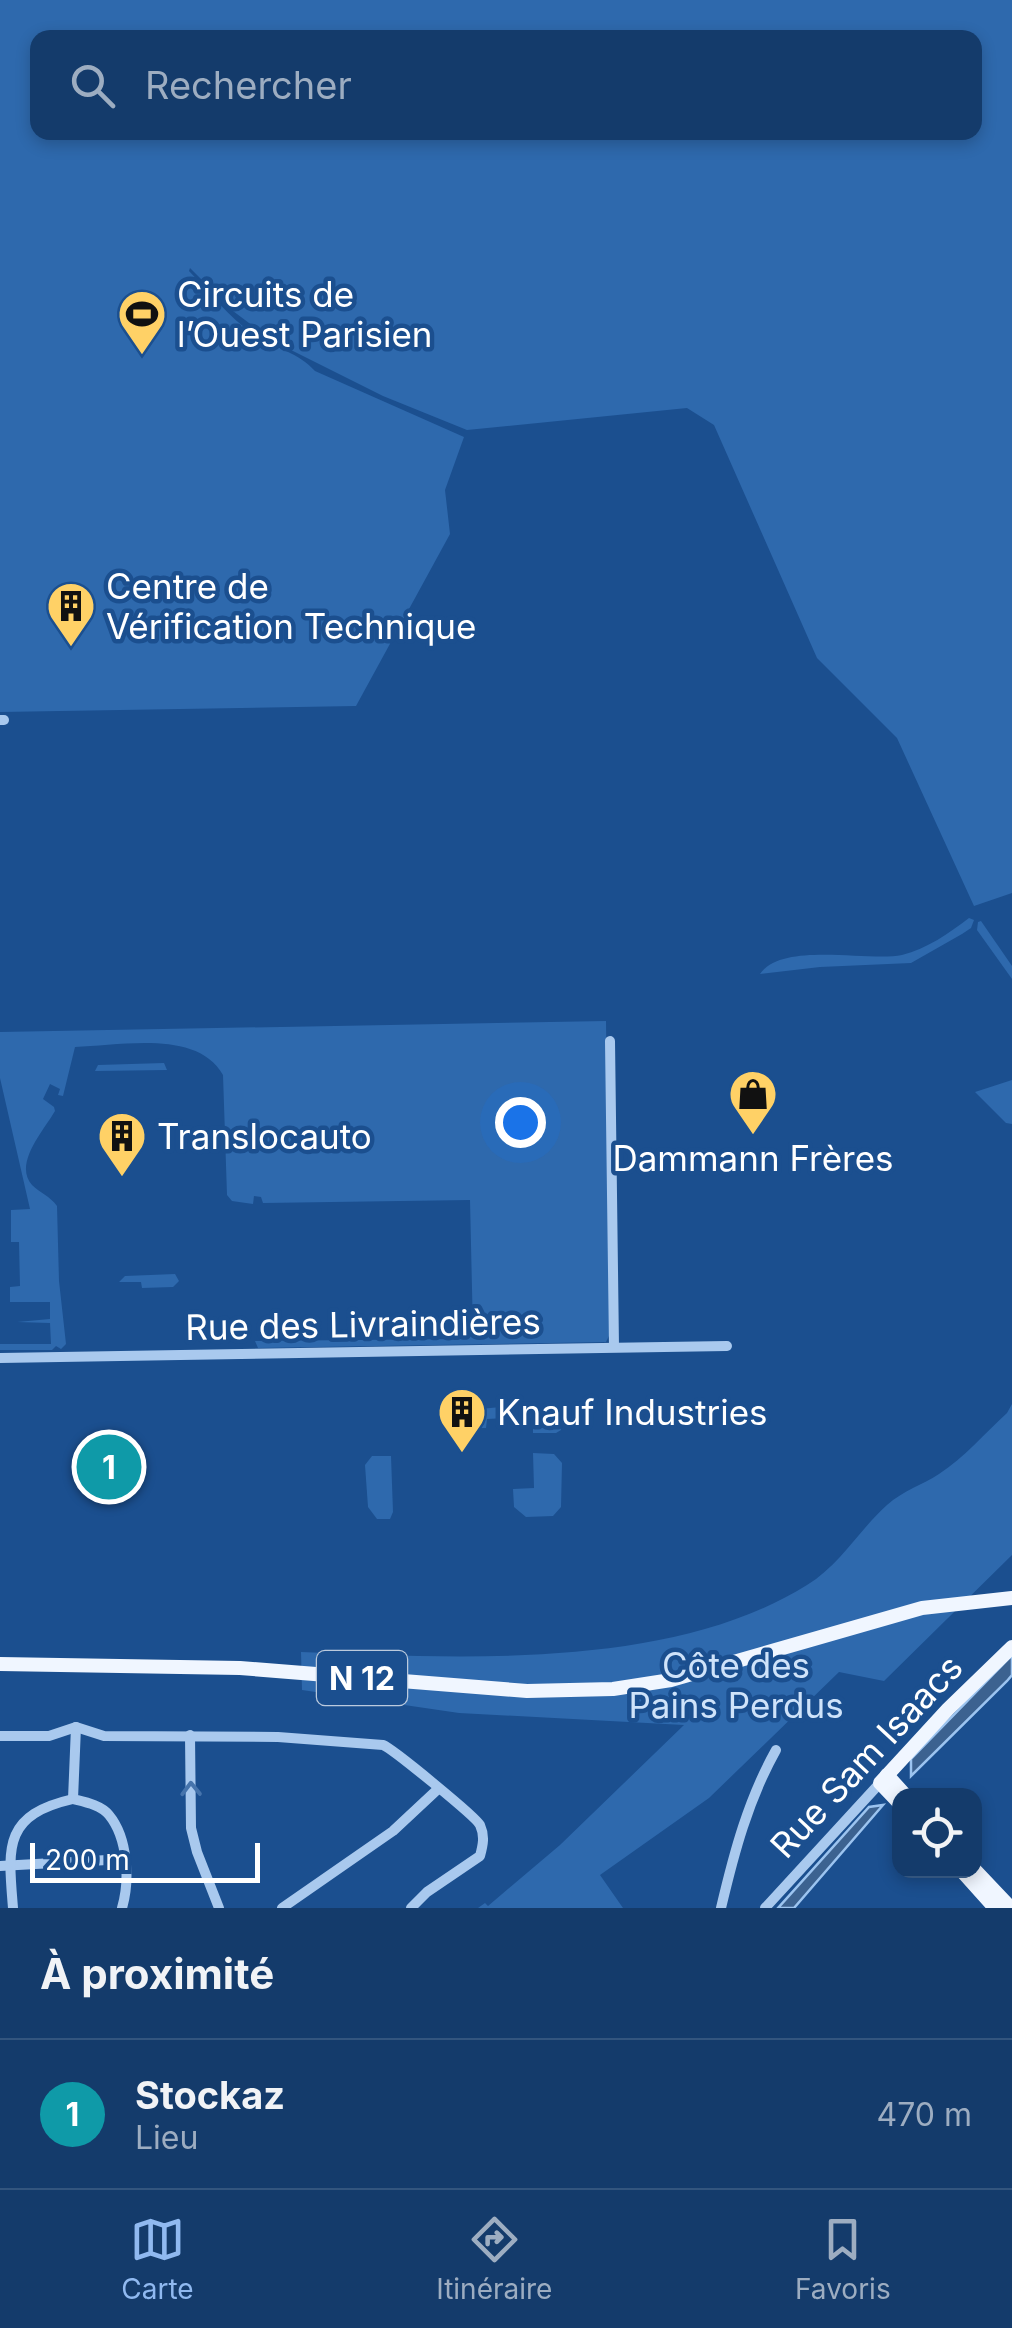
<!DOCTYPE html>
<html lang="fr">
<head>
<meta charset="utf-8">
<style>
	body { margin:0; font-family:Inter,sans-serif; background:#214673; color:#f1f3f6 }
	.controls { position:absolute; right:30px; bottom:30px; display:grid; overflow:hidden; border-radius:20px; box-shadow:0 5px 15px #0003 }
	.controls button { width:90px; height:90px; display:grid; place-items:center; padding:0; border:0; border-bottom:2px solid #33557e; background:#143b6b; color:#f1f3f6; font:50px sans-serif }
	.scale { position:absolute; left:30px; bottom:25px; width:230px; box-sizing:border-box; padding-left:10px; border:5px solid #fff; border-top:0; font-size:28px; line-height:35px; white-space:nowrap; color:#fff; -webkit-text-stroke:8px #1b4f8f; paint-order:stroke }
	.you { position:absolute; left:520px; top:1122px; width:35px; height:35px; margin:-25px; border:8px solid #fff; border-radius:50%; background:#1a73e8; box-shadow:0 0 0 15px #1a73e833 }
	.badge { display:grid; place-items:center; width:65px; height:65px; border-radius:50%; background:#90b9f0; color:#fff; font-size:32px; font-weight:700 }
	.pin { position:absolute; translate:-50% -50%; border:5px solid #fff; box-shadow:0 2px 10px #0006 }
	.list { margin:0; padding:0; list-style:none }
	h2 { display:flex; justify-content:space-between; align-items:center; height:130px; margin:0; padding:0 40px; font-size:42px }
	h2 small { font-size:32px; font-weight:400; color:#9dadc1 }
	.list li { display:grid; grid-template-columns:65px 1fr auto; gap:30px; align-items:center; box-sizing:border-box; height:150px; padding:0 40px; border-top:2px solid #33557e }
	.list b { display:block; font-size:38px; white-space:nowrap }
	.list p { margin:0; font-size:32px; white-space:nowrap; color:#9dadc1 }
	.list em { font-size:32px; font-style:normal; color:#9dadc1 }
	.icon { flex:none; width:55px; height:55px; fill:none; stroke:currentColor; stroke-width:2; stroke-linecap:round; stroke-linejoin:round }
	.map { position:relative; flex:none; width:1012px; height:1908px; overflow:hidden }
	.search { position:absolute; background:#143b6b; box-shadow:0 5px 15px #0003; left:30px; right:30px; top:30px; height:110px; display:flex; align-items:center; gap:25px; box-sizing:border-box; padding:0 35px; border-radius:20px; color:#9dadc1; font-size:38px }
	.sheet { height:280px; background:#143b6b }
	nav { display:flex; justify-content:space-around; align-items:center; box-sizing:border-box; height:140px; border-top:2px solid #33557e; background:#143b6b; font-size:28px; color:#9dadc1 }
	nav a { display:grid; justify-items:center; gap:5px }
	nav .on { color:#90b9f0 }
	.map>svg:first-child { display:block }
	.green { fill:#2e69ad; fill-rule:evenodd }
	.water { fill:#3c6290; stroke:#9cc4f0; stroke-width:2.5 }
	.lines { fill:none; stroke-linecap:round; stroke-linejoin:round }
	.minor { stroke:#a9c9ee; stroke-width:10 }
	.major { stroke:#f0f6ff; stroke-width:14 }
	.oneway { stroke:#4674ac }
	.labels { text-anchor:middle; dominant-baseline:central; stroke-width:9; stroke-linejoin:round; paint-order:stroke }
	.shield { fill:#1b4f8f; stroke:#bbcadd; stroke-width:2.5 }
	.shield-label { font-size:32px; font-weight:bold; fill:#fff }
	.poi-label { font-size:35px; fill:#fff; stroke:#1b4f8f; text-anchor:start }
	.street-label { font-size:35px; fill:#fff; stroke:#1b4f8f }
	.park-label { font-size:35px; fill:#cfe3fa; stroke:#1b4f8f }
</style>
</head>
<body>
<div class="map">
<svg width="1012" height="1908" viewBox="0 0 1012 1908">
	<rect width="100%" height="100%" fill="#1b4f8f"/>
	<g class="green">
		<path d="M0 0H1012V893L974 906 897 738 817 658 714 425 687 408 467 430 383 396 273 341 233 311 190 268 189 271C210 293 228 316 253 334 272 347 300 353 315 371L464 437 445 490 450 534 356 706 0 712ZM38 38H974V132H38Z"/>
		<path d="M969 918 974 920 971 928 962 934 911 963 820 967 760 974C782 941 869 962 902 955 927 949 949 933 969 918Z"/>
		<polygon points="981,921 1012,966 1012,979 977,930 978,922"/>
		<path d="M606 1021 610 1334 606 1342 258 1348 255 1341 460 1339 473 1333 470 1200 263 1203 261 1197 254 1196 253 1204 232 1201 227 1195 223 1075C197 1029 120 1046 75 1047L63 1096 58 1095 60 1089 50 1084 43 1099 54 1107 55 1111C44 1130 13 1164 32 1185 40 1193 50 1196 57 1206L59 1281 66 1344 61 1349 56 1346 52 1350H0V1344H51L50 1323 17 1322 50 1319V1302H10V1287L20 1286 19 1242H11V1210L30 1209 0 1078V1032Z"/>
		<polygon points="164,1063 167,1070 95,1071 98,1065"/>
		<polygon points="1012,1080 1012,1124 1006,1123 975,1092"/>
		<polygon points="175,1274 179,1281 173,1287 142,1288 141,1282 119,1282 125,1276"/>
		<path d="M1012 1404V1555L884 1681 839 1672 709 1798 600 1875 623 1908H478L485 1903 488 1906 560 1845 684 1725 459 1713 302 1690 301 1652C457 1658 670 1671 807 1585 840 1565 859 1530 887 1505 904 1490 922 1485 939 1474 964 1458 985 1433 1007 1413Z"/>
		<polygon points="501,1407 506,1410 506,1418 487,1419 486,1428 467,1428 469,1410"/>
		<polygon points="525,1407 554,1408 560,1415 561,1430 556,1433 533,1433 533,1428 541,1428 541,1418 525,1418"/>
		<polygon points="533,1453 554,1454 562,1463 561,1507 553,1516 526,1517 514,1507 513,1489 534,1488"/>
		<polygon points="372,1456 391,1456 393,1512 390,1519 377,1519 368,1507 365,1465"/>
	</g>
	<g class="water">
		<polygon points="1012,1655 1012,1675 1007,1681 911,1776 911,1759"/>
		<polygon points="883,1805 794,1908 778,1908 869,1807"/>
	</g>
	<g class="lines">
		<g class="minor">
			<polyline points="0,720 4,720"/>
			<polyline points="610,1041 614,1347"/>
			<polyline points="0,1358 727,1346"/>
			<path d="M76 1727 73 1799C85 1802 101 1805 109 1815 128 1838 130 1881 122 1908"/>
			<polyline points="190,1735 191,1828 197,1852 219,1908"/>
			<path d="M0 1736H49L76 1727 104 1736 278 1737 383 1745C393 1749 476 1817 480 1825 485 1836 483 1845 480 1856L427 1892 411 1908"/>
			<polyline points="0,1866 125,1859"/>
			<path d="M13 1908C8 1847 3 1815 73 1799"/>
			<polyline points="282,1908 393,1831 438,1789"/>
			<path d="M721 1908C734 1853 748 1800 776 1750"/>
			<polyline points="765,1908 880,1783"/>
		</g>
		<g class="major">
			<polyline points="0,1664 240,1668 527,1691 613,1689 671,1680 922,1608 1012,1598"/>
			<polyline points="887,1775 906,1796"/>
			<polyline points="900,1804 880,1783 948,1709 1012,1647"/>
			<polyline points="974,1869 1011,1908"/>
			<polyline points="961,1870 995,1908"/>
		</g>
	</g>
	<defs><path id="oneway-chevron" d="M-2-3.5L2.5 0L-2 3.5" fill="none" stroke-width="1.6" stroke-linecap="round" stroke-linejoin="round" transform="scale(2.5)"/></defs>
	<use class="oneway" href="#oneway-chevron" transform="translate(191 1789) rotate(-91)"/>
	<defs>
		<g id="stadium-pin" transform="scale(2.5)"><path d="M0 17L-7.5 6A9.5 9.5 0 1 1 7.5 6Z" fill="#ffd166" stroke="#1b4f8f"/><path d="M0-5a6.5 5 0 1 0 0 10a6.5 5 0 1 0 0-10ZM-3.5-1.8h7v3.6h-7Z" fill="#111"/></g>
		<g id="building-pin" transform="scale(2.5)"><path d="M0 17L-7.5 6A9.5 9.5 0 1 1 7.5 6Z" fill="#ffd166" stroke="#1b4f8f"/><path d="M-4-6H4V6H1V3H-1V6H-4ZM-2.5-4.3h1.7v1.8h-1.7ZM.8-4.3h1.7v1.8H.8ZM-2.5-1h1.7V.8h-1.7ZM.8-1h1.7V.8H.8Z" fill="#111"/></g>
		<g id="shop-pin" transform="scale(2.5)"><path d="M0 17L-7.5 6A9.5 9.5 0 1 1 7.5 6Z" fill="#ffd166" stroke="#1b4f8f"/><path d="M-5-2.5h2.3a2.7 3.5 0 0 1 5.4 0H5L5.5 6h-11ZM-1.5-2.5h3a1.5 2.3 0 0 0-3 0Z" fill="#111"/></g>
	</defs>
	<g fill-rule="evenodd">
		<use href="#stadium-pin" x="142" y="314"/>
		<use href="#building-pin" x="71" y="606"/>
		<use href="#shop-pin" x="753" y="1094"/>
		<use href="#building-pin" x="122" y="1136"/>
		<use href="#building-pin" x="462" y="1412"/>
	</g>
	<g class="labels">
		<rect class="shield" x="317" y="1651" width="90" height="54" rx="8"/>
		<g class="shield-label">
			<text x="362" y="1678">N 12</text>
		</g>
		<g class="poi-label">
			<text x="177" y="294">Circuits de<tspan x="177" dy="40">l’Ouest Parisien</tspan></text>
			<text x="106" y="586">Centre de<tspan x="106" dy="40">Vérification Technique</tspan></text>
			<text x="157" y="1136">Translocauto</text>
			<text x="753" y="1158" text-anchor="middle">Dammann Frères</text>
			<text x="497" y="1412">Knauf Industries</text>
		</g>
		<g class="street-label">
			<text transform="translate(363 1324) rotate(-1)">Rue des Livraindières</text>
			<text transform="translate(866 1756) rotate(-47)">Rue Sam Isaacs</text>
		</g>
		<g class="park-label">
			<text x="736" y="1665">Côte des<tspan x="736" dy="40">Pains Perdus</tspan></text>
		</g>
	</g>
</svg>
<div class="controls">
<button><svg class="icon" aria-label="locate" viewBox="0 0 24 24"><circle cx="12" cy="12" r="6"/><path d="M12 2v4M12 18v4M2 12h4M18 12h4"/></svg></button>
</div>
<div class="scale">200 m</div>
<div class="you"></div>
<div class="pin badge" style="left:109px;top:1467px;background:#0f9aa8">1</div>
<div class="search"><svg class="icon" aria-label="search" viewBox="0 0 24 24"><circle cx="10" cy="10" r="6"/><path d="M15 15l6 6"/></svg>Rechercher</div>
</div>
<section class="sheet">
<h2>À proximité<small></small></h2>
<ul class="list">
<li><span class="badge" style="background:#0f9aa8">1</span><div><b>Stockaz</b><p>Lieu</p></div><em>470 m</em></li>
</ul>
</section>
<nav>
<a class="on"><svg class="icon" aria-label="map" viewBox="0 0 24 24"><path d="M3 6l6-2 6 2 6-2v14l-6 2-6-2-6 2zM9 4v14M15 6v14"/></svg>Carte</a>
<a><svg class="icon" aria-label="directions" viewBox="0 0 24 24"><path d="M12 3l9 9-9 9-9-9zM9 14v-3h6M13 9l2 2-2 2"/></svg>Itinéraire</a>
<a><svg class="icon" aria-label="saved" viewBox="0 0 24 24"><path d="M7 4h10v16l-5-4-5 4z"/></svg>Favoris</a>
</nav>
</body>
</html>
